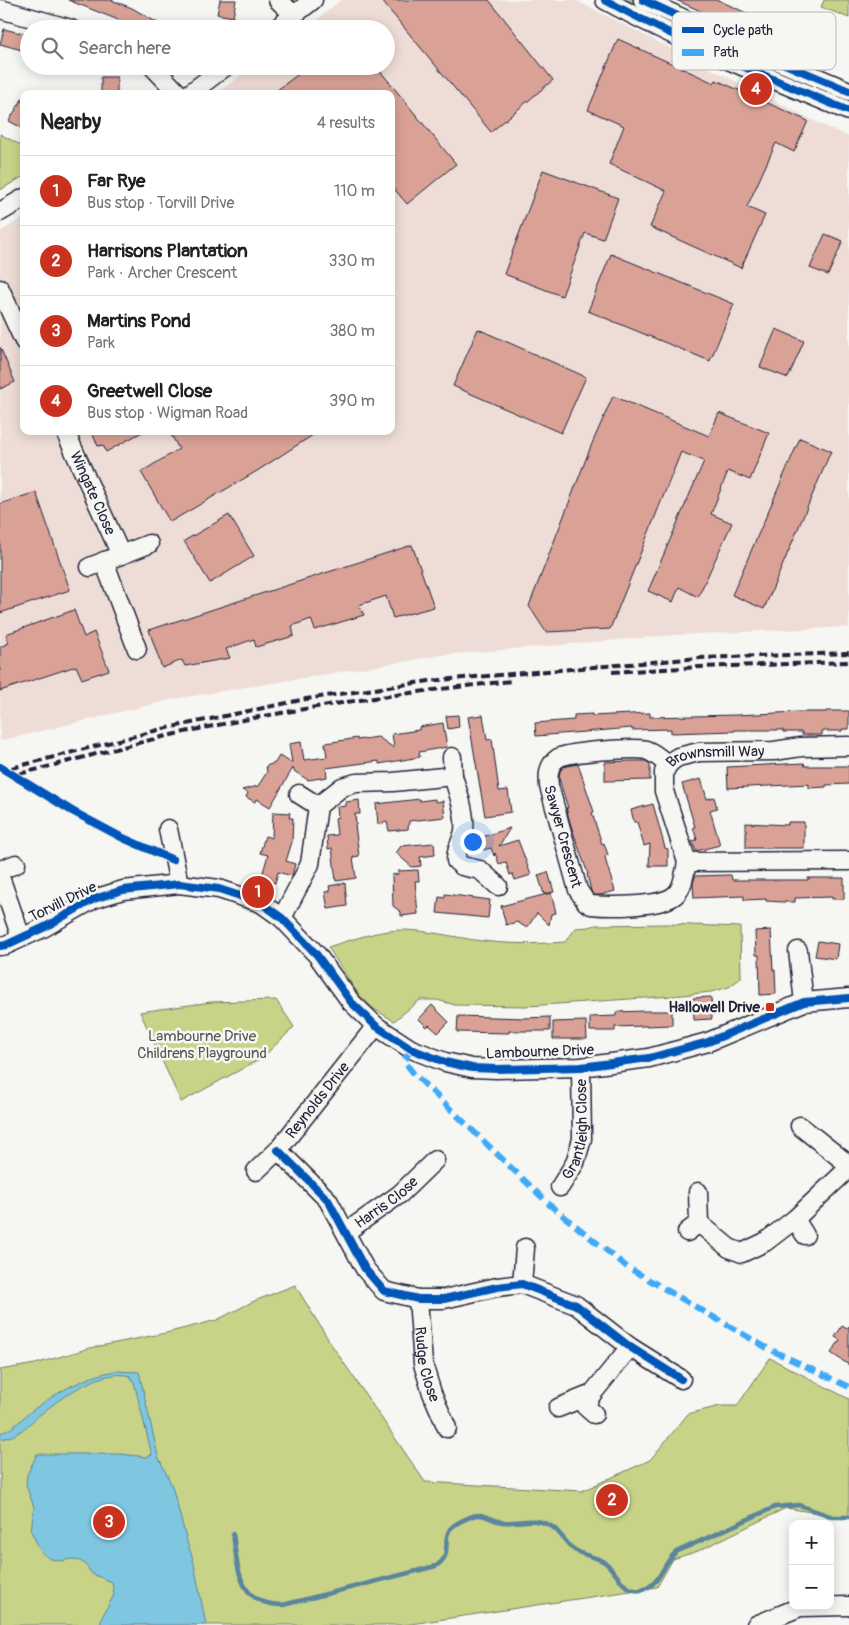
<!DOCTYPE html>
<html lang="en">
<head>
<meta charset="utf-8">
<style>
	body { margin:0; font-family:Pangolin,sans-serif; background:#f6f6f6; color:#202124 }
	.controls { position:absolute; right:15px; bottom:15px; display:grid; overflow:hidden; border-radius:10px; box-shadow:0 2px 12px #0003 }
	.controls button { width:45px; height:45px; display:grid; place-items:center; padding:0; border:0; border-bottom:1px solid #e0e0e0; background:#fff; color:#202124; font:25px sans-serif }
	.you { position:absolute; left:472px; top:841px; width:18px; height:18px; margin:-12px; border:4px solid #fff; border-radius:50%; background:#1a73e8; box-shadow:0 0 0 8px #1a73e833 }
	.badge { display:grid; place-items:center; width:32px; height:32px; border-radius:50%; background:#c8321e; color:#fff; font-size:16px; font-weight:700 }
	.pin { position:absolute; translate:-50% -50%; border:2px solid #fff; box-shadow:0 1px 5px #0006 }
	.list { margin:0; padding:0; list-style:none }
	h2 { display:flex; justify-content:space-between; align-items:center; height:65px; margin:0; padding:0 20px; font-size:21px }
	h2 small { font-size:16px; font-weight:400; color:#757577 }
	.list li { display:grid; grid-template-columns:32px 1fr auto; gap:15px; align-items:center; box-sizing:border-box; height:70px; padding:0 20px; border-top:1px solid #e0e0e0 }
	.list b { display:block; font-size:19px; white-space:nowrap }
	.list p { margin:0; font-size:16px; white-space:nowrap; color:#757577 }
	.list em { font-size:16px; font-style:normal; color:#757577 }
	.icon { flex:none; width:28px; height:28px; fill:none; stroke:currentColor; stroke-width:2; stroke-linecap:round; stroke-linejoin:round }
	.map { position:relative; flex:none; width:849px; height:1625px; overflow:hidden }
	.search { position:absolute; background:#fff; box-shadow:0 2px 12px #0003; left:20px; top:20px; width:375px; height:55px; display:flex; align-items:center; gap:12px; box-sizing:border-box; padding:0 18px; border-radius:28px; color:#757577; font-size:19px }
	.panel { position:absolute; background:#fff; box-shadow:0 2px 12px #0003; left:20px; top:90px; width:375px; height:345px; border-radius:10px }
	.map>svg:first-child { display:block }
	.built { fill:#eeddd6 }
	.green { fill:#c8d387; stroke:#757a61 }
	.water { fill:#7fc7e0; stroke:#5a859e }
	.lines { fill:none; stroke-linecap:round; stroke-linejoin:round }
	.stream { stroke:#5a859e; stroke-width:4.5 }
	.building { fill:#daa296; stroke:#22223b }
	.minor-casing { stroke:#22223b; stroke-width:21 }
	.minor { stroke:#f6f6f2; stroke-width:18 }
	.rail { stroke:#22223b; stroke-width:4; stroke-dasharray:8 4; stroke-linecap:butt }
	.quiet { stroke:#3fa9f5; stroke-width:6; stroke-dasharray:12 6; stroke-linecap:butt }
	.cycleway-casing { stroke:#f6f6f2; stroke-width:11 }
	.cycleway { stroke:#0057b8; stroke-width:8 }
	.poi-dot { fill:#c8321e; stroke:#f6f6f2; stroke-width:2 }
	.labels { text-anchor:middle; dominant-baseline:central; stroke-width:5; stroke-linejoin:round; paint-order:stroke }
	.street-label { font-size:15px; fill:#22223b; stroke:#f6f6f2 }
	.poi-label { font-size:15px; font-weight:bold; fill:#22223b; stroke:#f6f6f2; text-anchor:end }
	.park-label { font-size:15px; fill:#545752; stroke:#f6f6f2 }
	.key { fill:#f6f6f2; stroke:#b6b6bb; stroke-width:1 }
	.key-label { font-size:14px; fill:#22223b }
</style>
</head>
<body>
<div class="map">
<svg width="849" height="1625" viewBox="0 0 849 1625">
	<rect width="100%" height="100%" fill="#f6f6f2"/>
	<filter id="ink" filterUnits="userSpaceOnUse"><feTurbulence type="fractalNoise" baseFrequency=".02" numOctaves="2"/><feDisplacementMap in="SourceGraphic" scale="10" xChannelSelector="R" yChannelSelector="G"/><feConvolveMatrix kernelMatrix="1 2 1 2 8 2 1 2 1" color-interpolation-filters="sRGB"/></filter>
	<g filter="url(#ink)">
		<polygon class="built" points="341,0 575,0 822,125 849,137 849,627 675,635 443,655 174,699 0,741 0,232 24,217 24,431 391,431 391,94 216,94 254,66 386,66 386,29 306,29"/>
		<g class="green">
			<polygon points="622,0 632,0 724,45 842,96 840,100 709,42"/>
			<polygon points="824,0 849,0 849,18 821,7"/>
			<polygon points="0,134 24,147 24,176 0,190"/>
			<path d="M668 924 740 927 741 978 729 987 711 992 673 996 528 1006 455 1005 437 1000H420L394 1021 374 1009 358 994 328 947C347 941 368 934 388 931 411 928 434 933 457 937 493 944 529 945 565 942L576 928 588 927 596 925Z"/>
			<polygon points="276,1000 294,1027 262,1058 181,1102 140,1012 211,1002"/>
			<polygon points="295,1285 333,1347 425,1482 582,1491 650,1460 688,1414 720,1406 737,1406 770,1358 849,1399 849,1518 786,1508 698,1551 673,1559 657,1587 404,1625 0,1625 0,1370 35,1364 90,1348 166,1333 217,1320 252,1302"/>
		</g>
		<path class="water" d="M116 1371 139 1372 158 1456 172 1486 188 1545 193 1559 206 1625H100L103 1615 114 1595 112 1582 92 1574 85 1564 80 1561 71 1559 62 1561 51 1559 43 1554 39 1548 31 1531 34 1507 26 1485 27 1475 37 1454H121L146 1457 152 1455 134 1382 130 1376C103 1368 63 1396 42 1413 28 1424 19 1437 0 1439V1433C13 1430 19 1421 29 1413 54 1394 84 1376 116 1371Z"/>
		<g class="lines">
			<path class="stream" d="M233 1534C238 1569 238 1605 283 1605L436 1566C454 1554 441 1542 450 1529 455 1523 463 1520 470 1517 483 1511 490 1520 502 1522 518 1524 532 1517 547 1524 558 1528 563 1540 572 1548 580 1555 593 1556 603 1561 618 1570 623 1599 647 1588 661 1581 664 1562 676 1552L775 1507 799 1505 833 1517H849"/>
		</g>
		<g class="building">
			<polygon points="68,0 111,0 132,8 168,29 141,29"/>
			<polygon points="220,0 236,0 233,17 217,14"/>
			<polygon points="381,0 489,0 553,80 491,132"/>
			<polygon points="676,0 718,0 834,53 827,68"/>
			<polygon points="4,29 29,35 29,52 0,44"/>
			<polygon points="618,39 714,83 716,80 808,121 794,152 776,143 747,207 765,215 741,268 650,227 666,191 609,164 624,126 588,110"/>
			<polygon points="309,66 376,66 456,164 407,204 391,185 391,94 272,94"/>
			<rect x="101" y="77" width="16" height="17"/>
			<polygon points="24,96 24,129 9,121"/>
			<polygon points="543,170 618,198 603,239 585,233 562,296 504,274"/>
			<polygon points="825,234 843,241 828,275 810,268"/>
			<polygon points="611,254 734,304 710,361 588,311"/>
			<polygon points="478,329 586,377 561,433 453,386"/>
			<polygon points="776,329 804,341 788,378 760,367"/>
			<polygon points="0,347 15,382 0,389"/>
			<polygon points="613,396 709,436 719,413 769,433 750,480 728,471 711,514 732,523 698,597 679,587 673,602 648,591 704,461 681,452 610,629 546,632 529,606 591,446"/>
			<polygon points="91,431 144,431 106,452 103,445 98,446"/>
			<polygon points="169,431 319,431 257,471 170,522 141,472 179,449"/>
			<polygon points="800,438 831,451 764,609 732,595"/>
			<polygon points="36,492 70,590 0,613 0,504"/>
			<polygon points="229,515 254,556 210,583 184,541"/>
			<polygon points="412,545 434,607 393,618 386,596 359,605 364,615 315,630 311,619 292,626 294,636 256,647 254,639 226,649 230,658 185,666 182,660 162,668 149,630"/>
			<polygon points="74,610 84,637 94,632 109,670 82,679 76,666 0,691 0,647 9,643 6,634"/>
			<polygon points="826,711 849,711 849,729 842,729 842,731 822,731 822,735 802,735 802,732 783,732 783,730 735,730 735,731 671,733 671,729 632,730 632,728 536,736 535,723 574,720 574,715 592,714 592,716 650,713 650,717 737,715 798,712 826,712"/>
			<polygon points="458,715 459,727 448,729 446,716"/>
			<polygon points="483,715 487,740 492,739 499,791 508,790 511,812 485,816 468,717"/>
			<polygon points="443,723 447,747 419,752 420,757 379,764 379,761 326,768 327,777 308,780 294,771 293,768 270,807 257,799 255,802 246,797 248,793 242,790 258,786 267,772 266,766 275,763 279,756 292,763 289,744 301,742 304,760 327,757 325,743 346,740 357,738 357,740 378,737 394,748 392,734 419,730 419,727"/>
			<polygon points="632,761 646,761 650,764 650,780 605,781 605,762"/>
			<polygon points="804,763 805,766 849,766 849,784 826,785 826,787 809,788 809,784 728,788 727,767"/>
			<polygon points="578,764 594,812 592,813 602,844 604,843 608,855 605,856 606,862 615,891 600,895 594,895 591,891 587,874 588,874 571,826 566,808 568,808 559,779 560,771 563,767"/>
			<polygon points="701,779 707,799 714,797 717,808 710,810 720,845 696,851 692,841 697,840 693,827 695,827 682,784"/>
			<polygon points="420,799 420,801 435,799 435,802 443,801 445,817 409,821 408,829 389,831 387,822 378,824 376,804"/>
			<polygon points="359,800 360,814 355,814 356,825 355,825 359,856 353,857 356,878 336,881 332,848 328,849 327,836 337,835 335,818 338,817 337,807 346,806 346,802"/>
			<polygon points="653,804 665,848 668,849 668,866 649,866 650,844 644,846 637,822 634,822 631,810"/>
			<polygon points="273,812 290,813 289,818 293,818 292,842 286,861 295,864 292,876 278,872 275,883 261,879 268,855 260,853 265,836 272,838"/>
			<polygon points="788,822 804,822 804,848 746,848 746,823 788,825"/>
			<polygon points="510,828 499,846 518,840 531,875 515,880 513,874 510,875 506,862 499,864 495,853 494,856 491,848 483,850 479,838"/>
			<polygon points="434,843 435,855 420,857 421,866 412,867 396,853 401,846"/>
			<polygon points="418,870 419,881 415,881 418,914 401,916 401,912 393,906 392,875 398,874 398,871"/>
			<polygon points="548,872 554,892 544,894 538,875"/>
			<polygon points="731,875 732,880 808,880 808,878 844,878 844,899 832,899 832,897 795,898 795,902 783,902 766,901 766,899 744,900 744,896 694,898 693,884 695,876"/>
			<polygon points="345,883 347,906 328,909 325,892 330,891 329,886"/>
			<polygon points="551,893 556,913 551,914 549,925 537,913 527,928 517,922 506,925 501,906"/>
			<polygon points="445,894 490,900 488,918 437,913 439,897 445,898"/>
			<polygon points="771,930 773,970 775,970 776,994 760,995 759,955 756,955 755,931"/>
			<polygon points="818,941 838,944 836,959 815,956"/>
			<polygon points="711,997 712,1019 694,1020 693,998"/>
			<polygon points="432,1005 449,1022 438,1033 429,1025 427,1027 419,1019"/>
			<polygon points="646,1011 672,1011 672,1025 615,1027 615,1031 590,1031 590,1017 616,1016 616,1012"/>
			<polygon points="458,1016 525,1018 550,1017 550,1031 509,1031 509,1033 457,1032"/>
			<polygon points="586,1021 587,1039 553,1039 553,1022"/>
			<polygon points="842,1326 847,1329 849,1326 849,1365 831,1353 840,1340 835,1337"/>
		</g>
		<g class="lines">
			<g class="minor-casing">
				<g id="minor">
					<polyline points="278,0 294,15"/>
					<path d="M605 0C684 43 767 77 849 111"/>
					<polyline points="643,0 747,48 849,91"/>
					<polyline points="0,9 71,29"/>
					<polyline points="276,29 313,0"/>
					<polyline points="152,66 179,94"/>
					<polyline points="189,94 226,66"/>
					<polyline points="0,212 24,198"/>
					<polyline points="0,289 24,341"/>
					<path id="s1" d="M65 431 121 555"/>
					<polyline points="104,561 137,649"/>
					<polyline points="90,567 149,544"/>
					<polyline points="452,757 453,776"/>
					<path id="s2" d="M668 765C661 759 655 753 646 750 635 747 567 752 558 758 548 765 548 775 549 786L578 890 586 902 591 905C609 907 662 907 675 895 683 889 685 872 687 862"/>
					<polyline points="299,794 318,806"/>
					<polyline points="168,829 179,884"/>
					<path id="s3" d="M687 862 664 791V772L668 765 672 761 678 757 699 752 774 751 801 747 849 746"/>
					<polyline points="687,862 849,861"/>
					<polyline points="0,870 16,864"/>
					<polyline points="0,877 21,937"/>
					<path d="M282 918 310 864 318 806 342 787 356 783 393 782 453 776C458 793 466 813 464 831 462 841 455 851 456 861L462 866 480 870 498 886"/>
					<polyline points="0,946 6,945 45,927 94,899 123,890 179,884 219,889 261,903 282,918 317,955 351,1002 376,1026 411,1049 445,1062 472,1068 497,1069 581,1067 649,1058 708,1042 804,1002 849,998"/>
					<polyline points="798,951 804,1002"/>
					<polyline points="800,1126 849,1165"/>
					<polyline points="278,1150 328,1200 365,1269 384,1291 418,1299 444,1299 497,1287 522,1284 576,1305 630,1347 681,1379"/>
					<path id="s4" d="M256 1171 278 1150 376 1026"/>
					<path id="s5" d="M560 1187 575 1163 582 1139 581 1067"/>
					<polyline points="795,1219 805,1235"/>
					<polyline points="699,1223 729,1248 742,1253 765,1242 795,1219 849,1168"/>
					<path id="s6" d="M346 1232 400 1194 435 1160"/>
					<polyline points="687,1232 699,1223 698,1192"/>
					<polyline points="522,1284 525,1248"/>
					<path id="s7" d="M418 1299 423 1364 432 1393 447 1428"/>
					<polyline points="592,1394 585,1406 594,1414"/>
					<polyline points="558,1408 592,1394 630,1347"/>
					<polyline points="756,1625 800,1607 849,1606"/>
				</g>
			</g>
			<use href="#minor" class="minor"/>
			<g class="rail">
				<polyline points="612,672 700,667 849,662"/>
				<polyline points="0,771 158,730 306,699 429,681 700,658 849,653"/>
				<path d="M19 774C67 762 114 749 162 737 277 711 395 693 512 681"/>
			</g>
			<polyline class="quiet" points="411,1049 404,1061 414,1074 551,1206 627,1267 767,1348 849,1387"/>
			<g class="cycleway-casing">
				<g id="cycleway">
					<path d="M605 0C684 43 767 77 849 111"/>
					<polyline points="643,0 747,48 849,91"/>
					<polyline points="0,767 72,811 121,837 173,860"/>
					<polyline points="0,946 6,945 45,927 94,899 123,890 179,884 219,889 261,903 282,918 317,955 351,1002 376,1026 411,1049 445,1062 472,1068 497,1069 581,1067 649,1058 708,1042 804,1002 849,998"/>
					<polyline points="278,1150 328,1200 365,1269 384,1291 418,1299 444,1299 497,1287 522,1284 576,1305 630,1347 681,1379"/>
				</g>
			</g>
			<use href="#cycleway" class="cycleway"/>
		</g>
	</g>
	<rect class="poi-dot" x="765" y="1002" width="10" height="10" rx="2.5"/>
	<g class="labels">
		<g class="street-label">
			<text stroke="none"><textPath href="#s1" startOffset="68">Wingate Close</textPath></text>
			<text stroke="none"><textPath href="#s3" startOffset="152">Brownsmill Way</textPath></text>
			<text stroke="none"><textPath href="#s2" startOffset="199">Sawyer Crescent</textPath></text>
			<text transform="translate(63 902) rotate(-26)">Torvill Drive</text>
			<text transform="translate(540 1052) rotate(-2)">Lambourne Drive</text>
			<text stroke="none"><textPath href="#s4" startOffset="94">Reynolds Drive</textPath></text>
			<text stroke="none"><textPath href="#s5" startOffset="62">Grantleigh Close</textPath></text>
			<text stroke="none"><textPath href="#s6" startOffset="50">Harris Close</textPath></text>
			<text stroke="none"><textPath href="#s7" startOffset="66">Rudge Close</textPath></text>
		</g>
		<g class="poi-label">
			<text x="760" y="1007">Hallowell Drive</text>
		</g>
		<g class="park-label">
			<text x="202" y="1036">Lambourne Drive<tspan x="202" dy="17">Childrens Playground</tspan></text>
		</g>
	</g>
	<rect x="672" y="12" width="164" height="58" rx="8" class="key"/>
	<rect x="682" y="27" width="22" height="6" fill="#0057b8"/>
	<rect x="682" y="49" width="22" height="7" fill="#3fa9f5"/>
	<g class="key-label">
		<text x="713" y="35">Cycle path</text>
		<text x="713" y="57">Path</text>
	</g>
</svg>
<div class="controls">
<button>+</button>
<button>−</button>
</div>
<div class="you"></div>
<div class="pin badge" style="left:258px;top:892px">1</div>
<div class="pin badge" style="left:612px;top:1500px">2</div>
<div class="pin badge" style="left:109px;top:1522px">3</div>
<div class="pin badge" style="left:756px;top:89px">4</div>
<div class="search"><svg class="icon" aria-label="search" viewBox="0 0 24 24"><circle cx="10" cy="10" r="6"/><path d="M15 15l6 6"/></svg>Search here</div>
<section class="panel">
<h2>Nearby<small>4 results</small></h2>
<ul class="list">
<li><span class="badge">1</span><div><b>Far Rye</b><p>Bus stop · Torvill Drive</p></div><em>110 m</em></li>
<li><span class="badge">2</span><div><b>Harrisons Plantation</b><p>Park · Archer Crescent</p></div><em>330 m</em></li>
<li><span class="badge">3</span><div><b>Martins Pond</b><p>Park</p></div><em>380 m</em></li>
<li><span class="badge">4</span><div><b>Greetwell Close</b><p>Bus stop · Wigman Road</p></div><em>390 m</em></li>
</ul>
</section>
</div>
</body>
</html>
